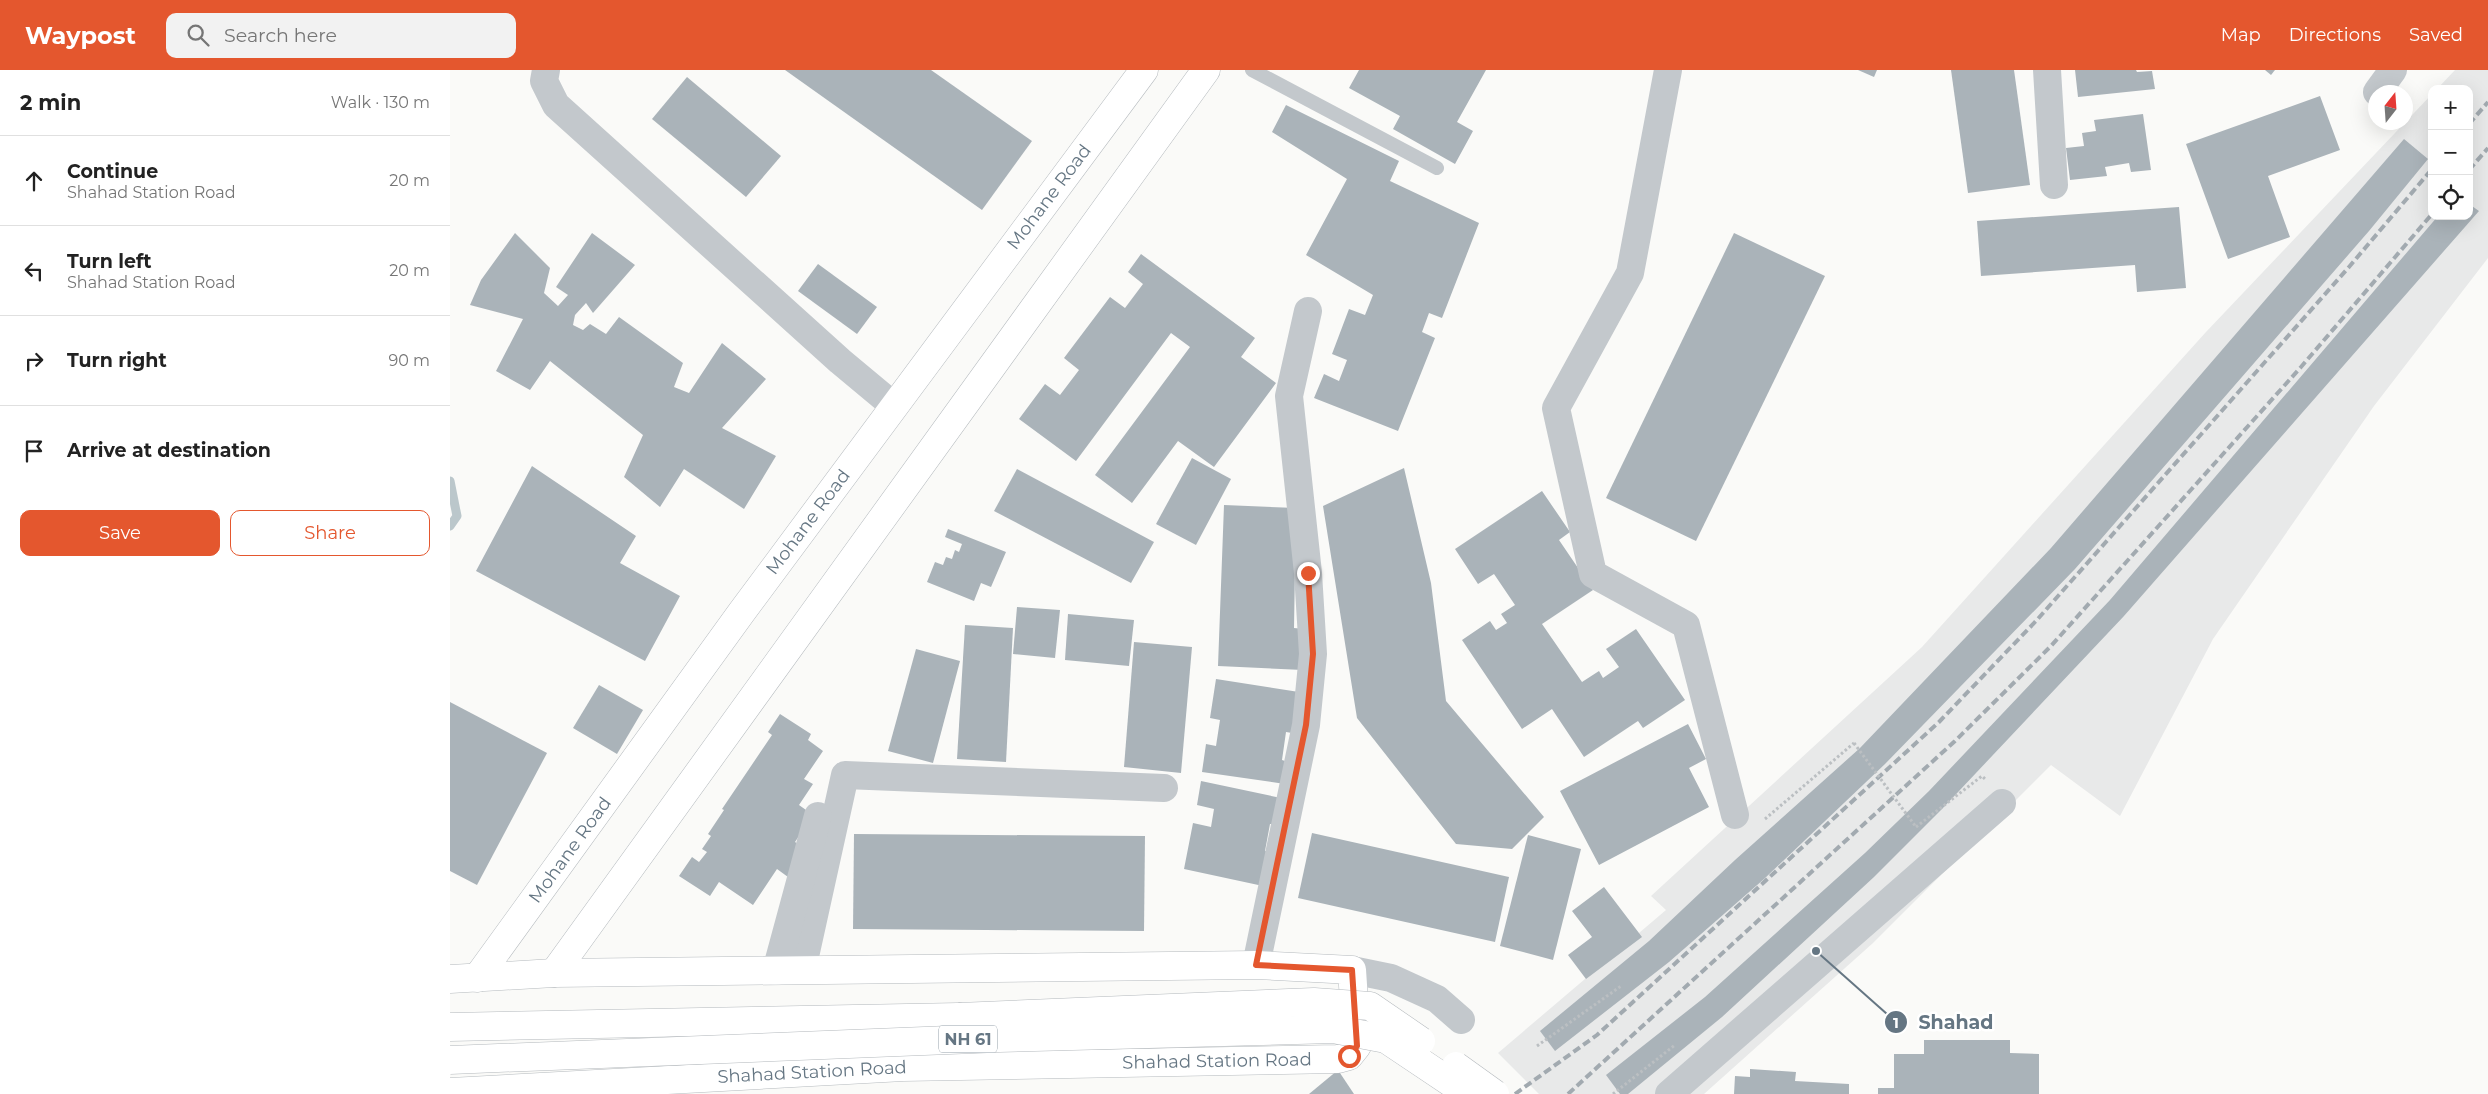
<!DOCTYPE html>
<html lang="en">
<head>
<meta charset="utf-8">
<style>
	body { margin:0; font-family:Montserrat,sans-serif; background:#f2f2f2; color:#222 }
	.controls { position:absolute; right:15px; top:15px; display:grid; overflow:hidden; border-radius:10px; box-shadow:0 5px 20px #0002 }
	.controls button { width:45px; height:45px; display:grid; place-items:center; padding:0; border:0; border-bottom:1px solid #e0e0e0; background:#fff; color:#222; font:25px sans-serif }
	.compass { position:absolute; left:1918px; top:15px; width:45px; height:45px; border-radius:50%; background:#fff; box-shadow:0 5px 20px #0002; rotate:17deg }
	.stop { position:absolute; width:15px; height:15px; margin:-11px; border:4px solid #e4572e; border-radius:50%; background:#fff }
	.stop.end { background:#e4572e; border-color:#fff; box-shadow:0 1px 5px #0008 }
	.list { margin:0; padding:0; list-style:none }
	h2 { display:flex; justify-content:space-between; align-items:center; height:65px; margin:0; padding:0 20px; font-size:21px }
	h2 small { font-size:16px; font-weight:400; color:#767676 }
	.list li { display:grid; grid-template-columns:32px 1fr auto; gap:15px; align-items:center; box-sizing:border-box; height:90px; padding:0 20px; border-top:1px solid #e0e0e0 }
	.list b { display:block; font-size:19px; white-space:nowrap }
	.list p { margin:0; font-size:16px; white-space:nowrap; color:#767676 }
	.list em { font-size:16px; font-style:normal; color:#767676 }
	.actions { display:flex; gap:10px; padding:15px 20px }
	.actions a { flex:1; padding:11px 0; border:1px solid #e4572e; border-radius:10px; text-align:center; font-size:18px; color:#e4572e }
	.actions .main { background:#e4572e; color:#fff }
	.icon { flex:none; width:28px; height:28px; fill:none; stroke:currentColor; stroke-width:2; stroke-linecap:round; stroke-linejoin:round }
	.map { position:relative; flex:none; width:2038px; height:1024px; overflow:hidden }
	header { display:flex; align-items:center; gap:30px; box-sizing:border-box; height:70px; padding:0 25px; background:#e4572e; color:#fff }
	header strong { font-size:24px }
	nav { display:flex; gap:28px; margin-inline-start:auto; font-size:18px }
	.search { width:350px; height:45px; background:#f2f2f2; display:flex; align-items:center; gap:12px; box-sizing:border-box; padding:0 18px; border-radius:10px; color:#767676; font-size:19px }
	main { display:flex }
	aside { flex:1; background:#fff }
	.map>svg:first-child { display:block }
	.built { fill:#e8e9e9 }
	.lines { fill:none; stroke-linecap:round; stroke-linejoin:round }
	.stream { stroke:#bbc7cb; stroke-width:9 }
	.building { fill:#aab3b9 }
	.primary-casing { stroke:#b5babe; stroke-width:29 }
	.trunk-casing { stroke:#b4b9bd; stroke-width:29 }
	.path { stroke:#bbbfc2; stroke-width:3; stroke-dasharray:2.5 2.5; stroke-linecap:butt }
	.service { stroke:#c3c8cc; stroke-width:14 }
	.minor { stroke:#c3c8cc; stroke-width:28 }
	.primary { stroke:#fff; stroke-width:28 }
	.trunk { stroke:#fff; stroke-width:28 }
	.rail { stroke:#a2aab0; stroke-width:4; stroke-dasharray:8 4; stroke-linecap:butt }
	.trunk-bridge-casing { stroke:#b4b9bd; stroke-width:29; stroke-linecap:butt }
	.path-bridge { stroke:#bbbfc2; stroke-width:3; stroke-dasharray:2.5 2.5; stroke-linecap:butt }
	.trunk-bridge { stroke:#fff; stroke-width:28 }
	.route { stroke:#e4572e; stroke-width:6 }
	.labels { text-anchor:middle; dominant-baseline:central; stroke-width:5; stroke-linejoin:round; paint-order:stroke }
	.shield { fill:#fff; stroke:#939fa8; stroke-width:1 }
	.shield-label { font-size:16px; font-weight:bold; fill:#657683 }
	.street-label { font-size:18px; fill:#657683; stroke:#fff }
	.leader { fill:none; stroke:#657683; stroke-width:2 }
	.callout-dot { fill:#657683; stroke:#fff; stroke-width:2 }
	.mark-label { font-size:15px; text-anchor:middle; font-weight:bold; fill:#fff }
	.callout-label { font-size:19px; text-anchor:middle; font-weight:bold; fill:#657683; stroke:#fff; stroke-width:5; stroke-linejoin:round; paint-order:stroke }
</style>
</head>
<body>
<header>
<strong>Waypost</strong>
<div class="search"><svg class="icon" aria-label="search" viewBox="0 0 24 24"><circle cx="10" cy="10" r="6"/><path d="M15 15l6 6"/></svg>Search here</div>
<nav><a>Map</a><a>Directions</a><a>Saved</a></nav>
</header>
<main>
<aside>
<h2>2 min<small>Walk · 130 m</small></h2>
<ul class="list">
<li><svg class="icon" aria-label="ahead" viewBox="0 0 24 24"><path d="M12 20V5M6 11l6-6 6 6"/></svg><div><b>Continue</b><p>Shahad Station Road</p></div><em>20 m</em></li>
<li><svg class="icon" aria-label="left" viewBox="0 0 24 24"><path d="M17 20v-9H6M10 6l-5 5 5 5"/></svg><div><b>Turn left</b><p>Shahad Station Road</p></div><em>20 m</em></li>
<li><svg class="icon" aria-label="right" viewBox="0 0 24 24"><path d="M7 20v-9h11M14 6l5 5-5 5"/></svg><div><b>Turn right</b></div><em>90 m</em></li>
<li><svg class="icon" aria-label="arrive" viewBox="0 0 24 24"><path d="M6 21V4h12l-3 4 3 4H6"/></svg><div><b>Arrive at destination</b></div></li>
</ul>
<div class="actions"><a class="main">Save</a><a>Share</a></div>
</aside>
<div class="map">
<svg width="2038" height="1024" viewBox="0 0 2038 1024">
	<rect width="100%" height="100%" fill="#fafaf8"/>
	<polygon class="built" points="2005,0 2038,0 2038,188 1924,336 1763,569 1670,746 1601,695 1423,873 1254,1024 1089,1024 1048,983 1216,840 1201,826 1472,577 1756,262 1982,24 1982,146 2019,146 2019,19 1987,19"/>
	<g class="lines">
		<polyline class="stream" points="0,411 7,446 0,456"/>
	</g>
	<g class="building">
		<polygon points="335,0 481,0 582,71 532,140"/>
		<polygon points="909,0 1036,0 1007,52 1023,61 1005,94 943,59 950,46 899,18"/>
		<polygon points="1408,0 1427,0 1424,7"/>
		<polygon points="1501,0 1564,0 1580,115 1518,123"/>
		<polygon points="1625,0 1686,0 1687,2 1702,1 1705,19 1628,27"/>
		<polygon points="1815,0 1825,0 1821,5"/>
		<polygon points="237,7 331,86 296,127 202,49"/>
		<polygon points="1870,26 1890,80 1818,106 1840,167 1778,189 1736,74"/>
		<polygon points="836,35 949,91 940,111 1029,153 992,248 979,243 972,262 985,268 948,361 864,328 874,304 889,311 897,290 882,284 899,239 915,245 923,225 856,185 897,109 822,62"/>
		<polygon points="1693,44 1701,100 1681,102 1679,93 1655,97 1657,106 1620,110 1616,78 1634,76 1632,63 1646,61 1644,50"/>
		<polygon points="1954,69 1978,89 1919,161 1625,499 1435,694 1314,809 1219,892 1105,981 1090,961 1199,871 1285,790 1410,678 1601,478"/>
		<polygon points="2019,134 2029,141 1674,546 1493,738 1424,807 1272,947 1178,1024 1170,1024 1156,1005 1255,927 1415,783 1479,721 1660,530 1988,146 2019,146"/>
		<polygon points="1729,137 1736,218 1687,222 1685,195 1531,206 1527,151"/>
		<polygon points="65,163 100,198 94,223 108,236 118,225 106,217 142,163 185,195 143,243 136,233 125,245 123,255 133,260 140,254 156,264 169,247 233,293 224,317 239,323 272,273 316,309 272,358 326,386 294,439 234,399 210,437 174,407 193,365 100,291 80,320 46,301 73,249 20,235 31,210"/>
		<polygon points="1284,163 1375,206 1246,471 1156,428"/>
		<polygon points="691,184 805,268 791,287 826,313 764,397 728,371 682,433 645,405 740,277 721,263 626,391 569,349 595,314 610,325 629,300 614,288 660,227 675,238 693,214 678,202"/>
		<polygon points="368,194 427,237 407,264 348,221"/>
		<polygon points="742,388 781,409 746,475 706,454"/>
		<polygon points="82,396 186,466 170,493 230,526 195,591 26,501"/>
		<polygon points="954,398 981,513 996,631 1094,747 1062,779 1006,774 907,648 873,436"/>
		<polygon points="567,399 704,472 681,513 544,441"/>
		<polygon points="1092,421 1120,462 1109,470 1143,520 1092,554 1132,612 1149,601 1153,608 1169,597 1156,579 1186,559 1235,630 1193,658 1188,651 1134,687 1102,639 1072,659 1012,570 1040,551 1046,560 1057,553 1051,544 1065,535 1044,504 1028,514 1005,479"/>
		<polygon points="774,435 846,438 844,558 854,559 853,600 768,596"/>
		<polygon points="498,459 556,482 541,517 531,513 524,531 477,512 485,492 493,495 496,487 502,489 505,480 509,482 512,474 495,467"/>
		<polygon points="567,537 610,540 605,588 563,584"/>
		<polygon points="618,544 684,550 679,596 615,590"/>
		<polygon points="515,555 563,558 556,692 507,689"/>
		<polygon points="684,572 742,577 731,703 674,697"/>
		<polygon points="466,579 510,591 483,693 438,681"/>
		<polygon points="766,609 849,622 842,663 836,662 832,690 838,692 835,714 752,702 756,674 766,676 770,650 760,648"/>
		<polygon points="149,615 193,640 167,684 123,658"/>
		<polygon points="0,632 97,683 27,815 0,801"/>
		<polygon points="330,644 361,664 358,670 373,681 354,709 363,714 349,735 363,745 345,772 356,779 338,807 327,799 303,835 269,812 260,826 229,806 242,787 249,792 257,782 252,779 261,766 258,764 274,740 272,739 322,665 318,662"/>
		<polygon points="1238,654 1256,689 1239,698 1259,737 1149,795 1110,721"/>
		<polygon points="751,711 831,728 826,754 820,754 815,781 820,782 813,816 734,799 743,753 761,757 764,739 747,735"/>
		<polygon points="862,763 1059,807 1045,872 848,828"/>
		<polygon points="404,764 695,766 694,861 403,859"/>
		<polygon points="1078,765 1131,779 1103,890 1050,876"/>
		<polygon points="1154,817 1192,867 1136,909 1118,885 1142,867 1122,841"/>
		<polygon points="1474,970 1560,970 1560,983 1589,984 1589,1024 1428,1024 1428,1018 1444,1018 1444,984 1474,984"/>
		<polygon points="1300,999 1346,1002 1345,1011 1399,1014 1399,1024 1284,1024 1285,1006 1300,1007"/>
		<polygon points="888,1000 904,1024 859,1024"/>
	</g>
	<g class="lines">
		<g class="primary-casing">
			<g id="primary">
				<polyline points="104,903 756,0"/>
				<polyline points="27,908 291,543 694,0"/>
				<polyline points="0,909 104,903 806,895 902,900 907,976 899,986 888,989 453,997 0,1022"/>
			</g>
		</g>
		<g class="trunk-casing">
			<polyline id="trunk" points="0,957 509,947"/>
		</g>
		<g class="path">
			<polyline points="1315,749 1404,673"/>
			<polyline points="1466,757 1532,706 1535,709"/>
			<polyline points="1087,976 1171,916"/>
			<polyline points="1163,1024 1225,975"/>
		</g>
		<polyline class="service" points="802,0 987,98"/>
		<g class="minor">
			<polyline points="96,0 94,11 106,35 390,291 444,336"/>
			<polyline points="1218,0 1180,203 1106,338 1143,504 1236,555 1285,745"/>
			<polyline points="1597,0 1604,115"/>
			<polyline points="1927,22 1943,0"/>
			<polyline points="806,895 856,655 863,584 858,503 839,326 858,241"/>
			<polyline points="352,900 395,705 714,718"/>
			<polyline points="902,900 941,908 987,929 1011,950"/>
			<polyline points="326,901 368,746"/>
			<polyline points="1219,1024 1552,733"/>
		</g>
		<use href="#primary" class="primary"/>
		<use href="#trunk" class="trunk"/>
		<g class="rail">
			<polyline points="2019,54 2038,32"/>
			<polyline points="2019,100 2038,78"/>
			<polyline points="1065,1024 1147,965 1489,652 1586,551 1899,197 1982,99"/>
			<polyline points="1118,1024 1505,671 1601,576 1851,297 1982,144"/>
		</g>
		<g class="trunk-bridge-casing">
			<g id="trunk-bridge">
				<polyline points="509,947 864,932 920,936 971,971"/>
				<polyline points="0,990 549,968 883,959 936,969 1018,1024"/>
				<polyline points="1006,996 1045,1024"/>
			</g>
		</g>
		<polyline class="path-bridge" points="1404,673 1466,757"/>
		<use href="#trunk-bridge" class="trunk-bridge"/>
	</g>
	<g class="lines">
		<polyline class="route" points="858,503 863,584 856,655 806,895 902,900 907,976 899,986"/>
	</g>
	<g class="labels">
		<rect class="shield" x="489" y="955.5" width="58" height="27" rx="4"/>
		<g class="shield-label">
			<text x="518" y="969">NH 61</text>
		</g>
		<g class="street-label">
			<text transform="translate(599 127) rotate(-53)">Mohane Road</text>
			<text transform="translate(358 452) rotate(-53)">Mohane Road</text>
			<text transform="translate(120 780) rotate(-54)">Mohane Road</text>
			<text transform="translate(767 991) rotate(-1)">Shahad Station Road</text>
			<text transform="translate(362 1002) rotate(-3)">Shahad Station Road</text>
		</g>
	</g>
	<path class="leader" d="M1366 881L1446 952"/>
	<g class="callout-dot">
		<circle cx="1366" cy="881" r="5"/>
		<circle cx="1446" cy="952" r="12"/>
	</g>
	<g class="mark-label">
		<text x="1446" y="958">1</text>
	</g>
	<g class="callout-label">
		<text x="1506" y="959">Shahad</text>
	</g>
</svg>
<div class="controls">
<button>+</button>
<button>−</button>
<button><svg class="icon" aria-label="locate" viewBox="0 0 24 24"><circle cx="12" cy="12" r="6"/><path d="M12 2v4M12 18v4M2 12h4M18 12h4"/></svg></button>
</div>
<svg class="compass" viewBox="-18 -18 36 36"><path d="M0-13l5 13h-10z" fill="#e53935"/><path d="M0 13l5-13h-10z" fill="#767676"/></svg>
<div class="stop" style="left:899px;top:986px"></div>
<div class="stop end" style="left:858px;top:503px"></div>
</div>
</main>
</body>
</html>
